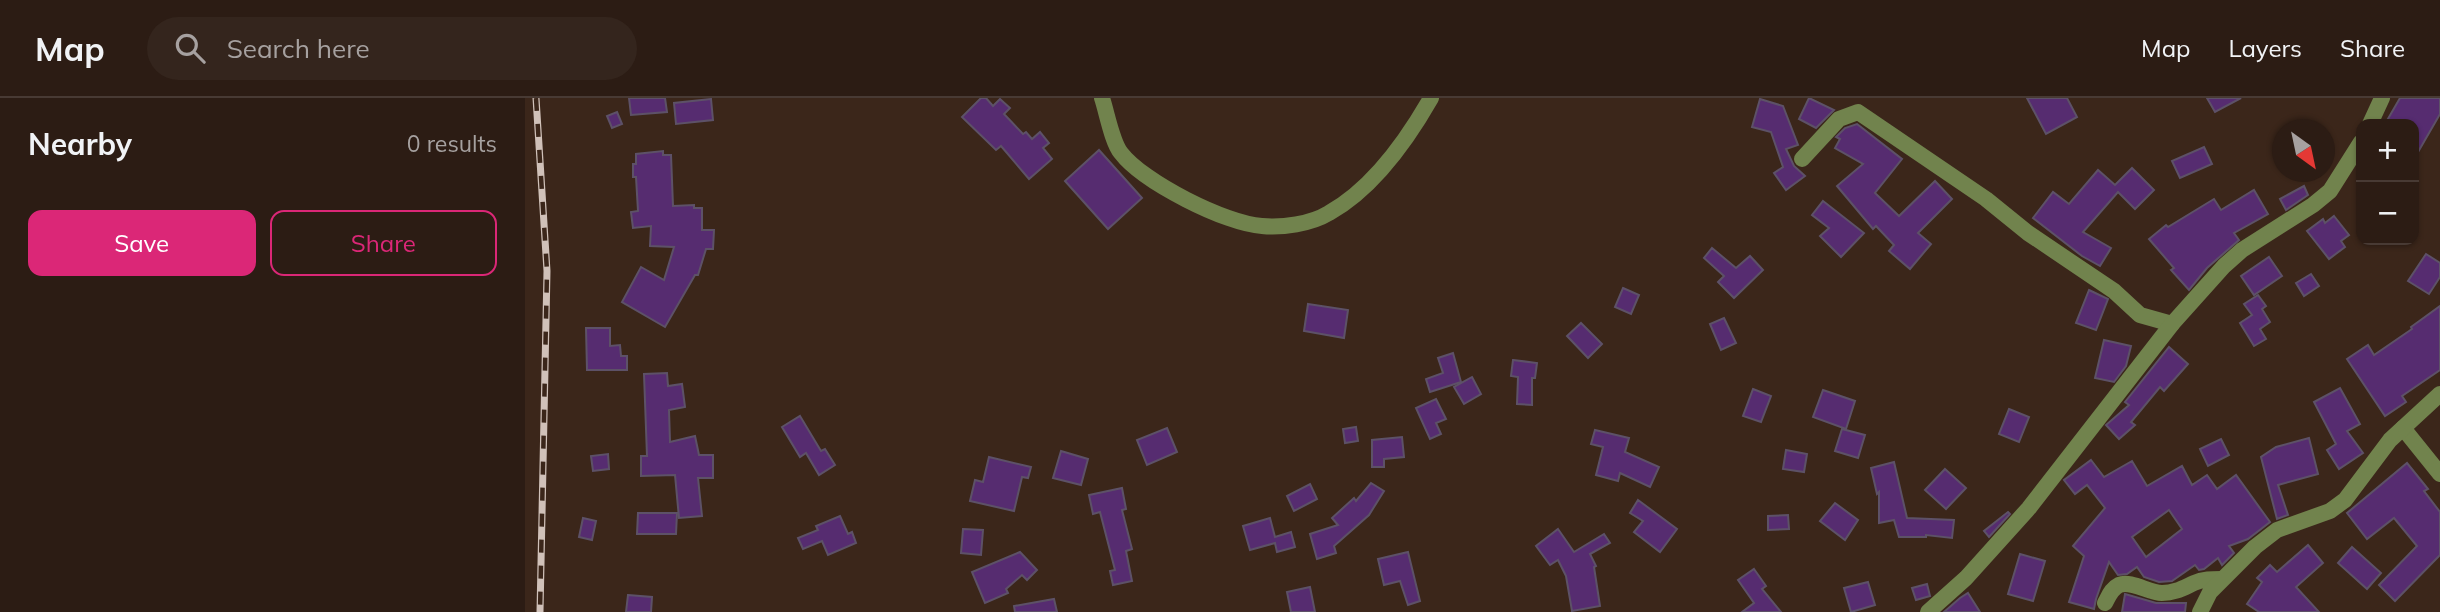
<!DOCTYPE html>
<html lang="en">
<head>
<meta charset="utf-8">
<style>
	body { margin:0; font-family:Mulish,sans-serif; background:#34251d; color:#f1f3f6 }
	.controls { position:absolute; right:21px; top:21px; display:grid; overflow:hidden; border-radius:14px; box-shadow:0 2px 5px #0004 }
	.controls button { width:63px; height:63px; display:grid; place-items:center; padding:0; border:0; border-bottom:2px solid #483a34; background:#2c1c14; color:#f1f3f6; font:35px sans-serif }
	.compass { position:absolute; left:1747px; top:21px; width:63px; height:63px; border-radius:50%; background:#2c1c14; box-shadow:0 2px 5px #0004; rotate:147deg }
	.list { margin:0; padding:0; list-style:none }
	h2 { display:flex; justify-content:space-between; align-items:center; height:91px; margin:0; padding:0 28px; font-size:30px }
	h2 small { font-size:23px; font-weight:400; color:#a6a1a0 }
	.actions { display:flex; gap:14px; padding:21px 28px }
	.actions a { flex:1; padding:16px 0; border:2px solid #db2777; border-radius:14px; text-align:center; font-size:24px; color:#db2777 }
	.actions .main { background:#db2777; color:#fff }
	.icon { flex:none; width:38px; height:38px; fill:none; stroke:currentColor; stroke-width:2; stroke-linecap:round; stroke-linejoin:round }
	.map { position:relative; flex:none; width:1915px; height:514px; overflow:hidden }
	header { display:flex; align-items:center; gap:42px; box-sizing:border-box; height:98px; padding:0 35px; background:#2c1c14; border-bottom:2px solid #483a34 }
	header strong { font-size:33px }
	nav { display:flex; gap:38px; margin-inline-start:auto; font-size:24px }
	.search { width:490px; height:63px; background:#34251d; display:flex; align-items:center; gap:18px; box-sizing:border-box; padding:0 24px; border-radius:38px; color:#a6a1a0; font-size:26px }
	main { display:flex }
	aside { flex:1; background:#2c1c14 }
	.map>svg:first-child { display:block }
	.building { fill:#562c70; stroke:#5d5167; stroke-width:2; fill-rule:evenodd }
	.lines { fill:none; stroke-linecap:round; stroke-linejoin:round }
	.minor { stroke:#71834d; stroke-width:16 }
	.rail-casing { stroke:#d0c1b9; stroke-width:7 }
	.rail { stroke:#3b261a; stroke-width:4.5; stroke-dasharray:13; stroke-linecap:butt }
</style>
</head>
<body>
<header>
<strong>Map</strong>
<div class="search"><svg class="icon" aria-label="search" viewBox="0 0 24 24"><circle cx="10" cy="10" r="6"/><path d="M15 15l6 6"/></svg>Search here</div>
<nav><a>Map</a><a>Layers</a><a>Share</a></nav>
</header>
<main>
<aside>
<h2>Nearby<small>0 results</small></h2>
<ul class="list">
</ul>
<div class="actions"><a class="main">Save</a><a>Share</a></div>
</aside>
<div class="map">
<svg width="1915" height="514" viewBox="0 0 1915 514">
	<rect width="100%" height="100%" fill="#3b261a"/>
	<g class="building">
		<polygon points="104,0 140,0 142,14 106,17"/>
		<polygon points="456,0 461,0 468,8 475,1 485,10 479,16 498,36 501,34 507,41 515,34 524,45 518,50 527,61 504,81 476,48 471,52 437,19"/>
		<polygon points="1284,0 1309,12 1291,30 1274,21"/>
		<polygon points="1502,0 1542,0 1552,19 1521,36"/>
		<polygon points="1682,0 1716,0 1690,14"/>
		<polygon points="1875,0 1915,0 1915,16 1889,61 1889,26 1860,26"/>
		<polygon points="186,1 188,22 151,26 149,5"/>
		<polygon points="1235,1 1258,8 1273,47 1261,51 1269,68 1280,78 1261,92 1249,75 1258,69 1246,34 1227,29"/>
		<polygon points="92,14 97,26 87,30 82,18"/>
		<polygon points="1332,26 1377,61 1350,95 1374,118 1410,83 1427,101 1393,135 1406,146 1385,171 1364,153 1369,147 1351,128 1348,131 1312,88 1338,66 1310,50 1315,41 1311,39 1320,30"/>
		<polygon points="1679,49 1687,66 1655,80 1647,63"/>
		<polygon points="574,52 617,100 583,131 540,83"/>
		<polygon points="138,53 138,57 146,57 148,108 169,107 169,110 177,110 177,132 189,132 188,151 181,151 173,177 170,177 140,229 97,204 116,169 139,182 149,149 125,148 126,128 108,130 106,114 113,113 111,79 108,79 108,66 111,66 111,56"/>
		<polygon points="1607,70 1629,92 1610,111 1593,94 1558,134 1586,150 1575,168 1557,158 1508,120 1528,94 1544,106 1573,72 1590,87"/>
		<polygon points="1779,88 1783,97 1761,112 1755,101"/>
		<polygon points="1729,92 1743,116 1709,135 1714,142 1682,170 1664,192 1646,172 1649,170 1624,141 1641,127 1643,129 1689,101 1696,112"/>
		<polygon points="1298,103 1339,135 1316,159 1295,138 1304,130 1287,117"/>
		<polygon points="1809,118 1824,137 1816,143 1820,149 1804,161 1782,133 1798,121 1800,125"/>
		<polygon points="1187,150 1211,170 1225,158 1238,172 1209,200 1193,184 1199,178 1179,160"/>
		<polygon points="1901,156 1915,165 1915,179 1904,196 1883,183"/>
		<polygon points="1744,159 1757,178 1729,197 1716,178"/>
		<polygon points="1786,176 1794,188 1779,198 1771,185"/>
		<polygon points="1098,190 1114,197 1106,216 1090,209"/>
		<polygon points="1564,192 1583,201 1571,232 1551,225"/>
		<polygon points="1733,197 1741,208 1737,211 1745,224 1735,231 1741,241 1729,248 1715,225 1727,217 1719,206"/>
		<polygon points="783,206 823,212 819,240 779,233"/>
		<polygon points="1915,208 1915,272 1877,298 1881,304 1860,318 1822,261 1843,247 1849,257 1887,231 1886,229"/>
		<polygon points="1199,220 1211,245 1196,252 1185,226"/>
		<polygon points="1056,225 1077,246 1063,260 1042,238"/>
		<polygon points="61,230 85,230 85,248 95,247 96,258 102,258 102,272 62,272"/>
		<polygon points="1579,242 1606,248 1601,268 1589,284 1570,280"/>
		<polygon points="1644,249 1663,266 1639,293 1635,289 1606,324 1610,327 1594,341 1581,327 1604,307 1600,304"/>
		<polygon points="928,255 936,284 905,294 901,281 918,275 913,260"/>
		<polygon points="988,262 1012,265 1010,280 1007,280 1007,307 992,306 993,279 986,278"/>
		<polygon points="142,275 143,288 157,286 160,309 144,312 145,344 170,338 174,357 188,357 188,380 173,380 177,418 154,420 150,377 116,378 116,358 122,358 119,276"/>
		<polygon points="947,279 956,296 939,306 929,289"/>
		<polygon points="1815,290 1835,326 1822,333 1838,355 1814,371 1802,352 1811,346 1789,304"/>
		<polygon points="1228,291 1246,298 1236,324 1218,318"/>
		<polygon points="1298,292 1330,303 1321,331 1288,319"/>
		<polygon points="911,301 921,321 911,325 916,336 905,341 891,310"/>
		<polygon points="1484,311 1504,319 1494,344 1474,336"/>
		<polygon points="275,318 296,353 300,351 310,367 294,377 281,355 275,359 257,329"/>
		<polygon points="831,329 833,343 820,345 818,331"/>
		<polygon points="642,330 652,354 622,367 612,342"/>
		<polygon points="1317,331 1340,337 1333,360 1310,353"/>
		<polygon points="1070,332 1104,340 1100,354 1134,369 1125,389 1095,375 1093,383 1071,377 1078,349 1066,346"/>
		<polygon points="877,339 879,359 859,361 859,369 847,369 847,342"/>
		<polygon points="1784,340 1793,376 1753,387 1763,417 1752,421 1736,359 1751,349"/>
		<polygon points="1696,341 1704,357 1683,368 1675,351"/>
		<polygon points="1261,352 1282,356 1279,374 1258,371"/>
		<polygon points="536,353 563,361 556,387 528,380"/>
		<polygon points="83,356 84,371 68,373 66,358"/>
		<polygon points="464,359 506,369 503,380 497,379 489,413 445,403 450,382 458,384"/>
		<path d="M1566 362 1579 379 1607 363 1622 388 1657 368 1667 387 1682 377 1692 391 1711 377 1745 424 1723 441 1704 448 1709 455 1697 467 1693 460 1679 471 1674 472 1670 467 1647 483 1634 484 1619 479 1612 469 1602 476 1593 477 1584 464 1571 501 1569 511 1544 504 1559 458 1548 448 1580 410 1562 387 1550 396 1539 382ZM1644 412 1657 431 1621 459 1607 439Z"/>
		<polygon points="1369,364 1382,420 1429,422 1427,440 1401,437 1401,439 1374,439 1369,422 1354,425 1354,394 1352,396 1346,370"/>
		<polygon points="1882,365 1903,391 1899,393 1915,414 1915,457 1870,503 1854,487 1892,448 1869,420 1842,441 1822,415"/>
		<polygon points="1420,371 1441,390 1421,411 1400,392"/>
		<polygon points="846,385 859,393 844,417 809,448 811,455 792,461 785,436 813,427 807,420 829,400 831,403"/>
		<polygon points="785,386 792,401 769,413 762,398"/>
		<polygon points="597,390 601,411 597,412 607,451 601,453 607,483 588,487 585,473 590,472 575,414 568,416 564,397"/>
		<polygon points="1113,402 1152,431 1135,454 1109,434 1118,423 1105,415"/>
		<polygon points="1310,405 1333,422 1320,442 1295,423"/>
		<polygon points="1483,414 1485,416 1464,439 1459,433"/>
		<polygon points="113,415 152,415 151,436 112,436"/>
		<polygon points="1263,417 1264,431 1243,432 1243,418"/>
		<polygon points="315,418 323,436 327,434 331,445 303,457 297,443 278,451 273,440 293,432 291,428"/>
		<polygon points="58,420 71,423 67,442 54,439"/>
		<polygon points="745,420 750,439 766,434 770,449 752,454 750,445 725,452 718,428"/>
		<polygon points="438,431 458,432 456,457 436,455"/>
		<polygon points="1033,431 1049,454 1079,436 1085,445 1065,456 1071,468 1069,469 1075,508 1047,513 1041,478 1033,462 1025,467 1011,448"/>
		<polygon points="1783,447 1798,465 1771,489 1794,514 1734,514 1722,506 1737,484 1732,480 1745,467 1752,474"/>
		<polygon points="1827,449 1856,475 1842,491 1813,465"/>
		<polygon points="495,454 512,472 502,482 497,477 481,491 483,495 460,505 447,474"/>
		<polygon points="883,454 895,503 883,507 875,483 859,487 853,461"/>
		<polygon points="1495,456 1520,463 1508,503 1483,496"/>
		<polygon points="1229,471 1241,488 1237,491 1256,514 1217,514 1229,505 1213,482"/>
		<polygon points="1343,484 1350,507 1326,514 1319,490"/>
		<polygon points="1402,486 1405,498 1391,502 1387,490"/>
		<polygon points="785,489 790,514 766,514 762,494"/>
		<polygon points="1443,495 1455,514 1419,514 1435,500"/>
		<polygon points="1600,496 1631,505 1661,505 1660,514 1597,514"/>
		<polygon points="103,497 127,499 126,514 101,514"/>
		<polygon points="529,501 532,514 490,514 489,508"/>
	</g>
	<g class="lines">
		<g class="minor">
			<path d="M577 0C582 15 587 44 596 55 618 84 701 126 737 128 757 130 786 126 804 115 847 91 882 42 906 0"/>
			<polyline points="1845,26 1857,0"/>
			<polyline points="1277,61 1314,21 1333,14 1461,101 1503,135 1589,193 1615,217 1647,226"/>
			<polyline points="1878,330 1915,376"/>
			<path d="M1580 505C1584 498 1586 491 1594 487 1606 482 1624 495 1637 495 1650 495 1658 490 1669 485 1678 481 1687 481 1696 481"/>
			<polyline points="1403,514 1441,480 1504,410 1647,226 1699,168 1717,152 1788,107 1805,93 1836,44"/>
			<polyline points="1675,514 1685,494 1730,449 1752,432 1805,413 1820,402 1865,342 1915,296"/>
		</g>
		<g class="rail-casing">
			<polyline id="rail" points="11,0 22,173 15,514"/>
		</g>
		<use href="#rail" class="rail"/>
	</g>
</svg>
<div class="controls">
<button>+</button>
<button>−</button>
</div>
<svg class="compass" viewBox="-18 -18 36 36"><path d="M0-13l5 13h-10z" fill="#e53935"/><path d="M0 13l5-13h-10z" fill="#a6a1a0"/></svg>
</div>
</main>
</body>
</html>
